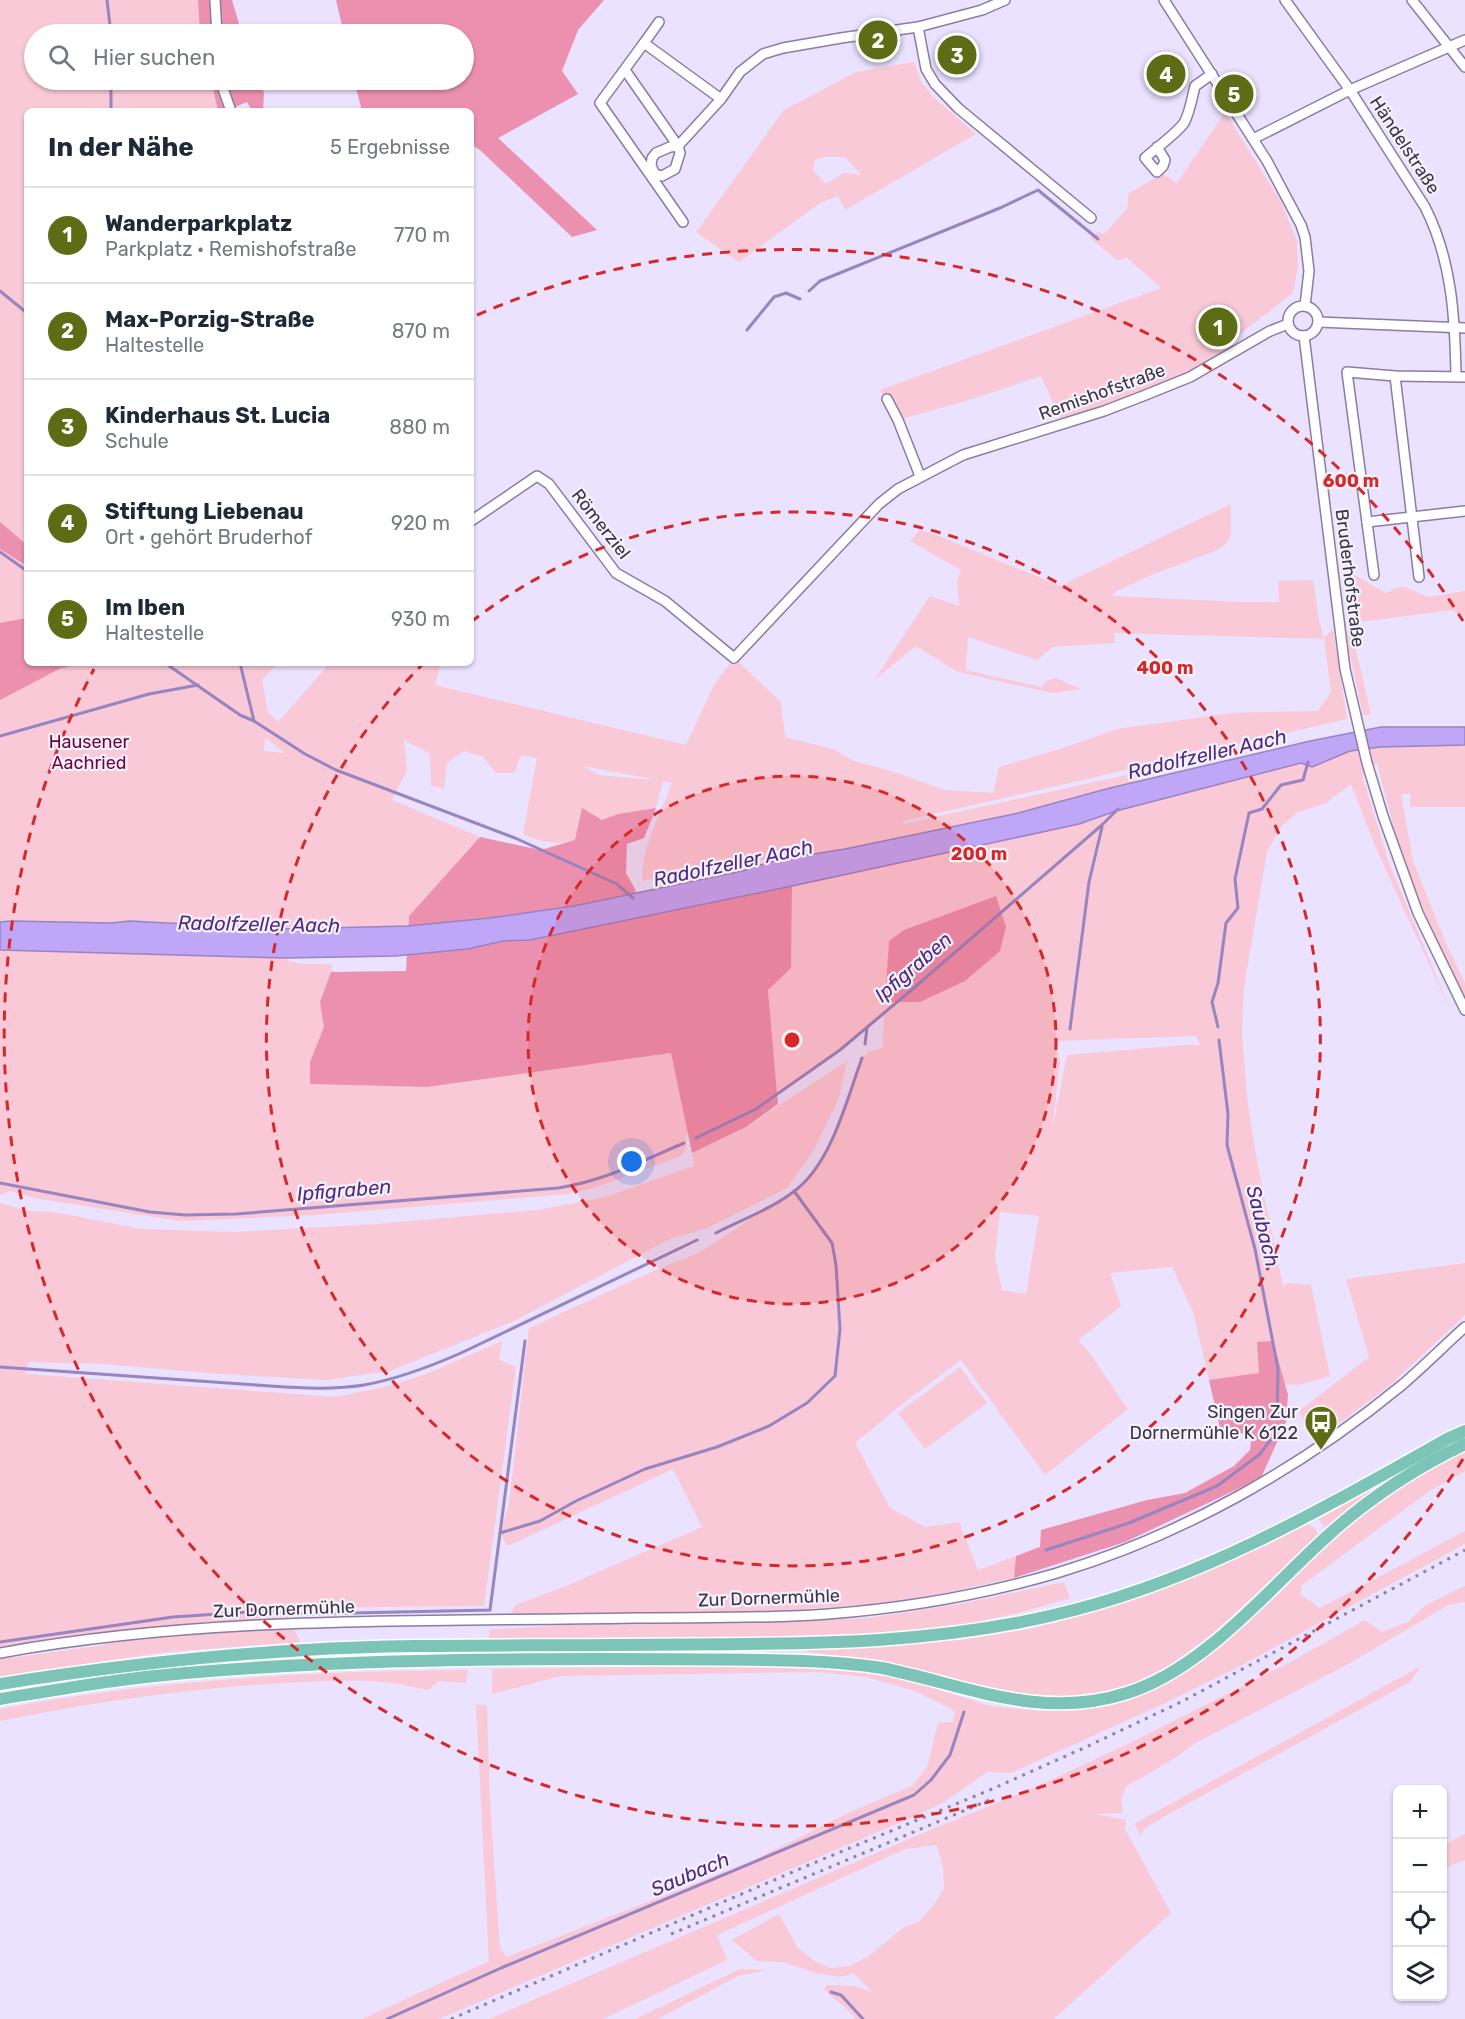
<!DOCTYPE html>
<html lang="de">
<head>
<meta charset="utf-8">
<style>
	body { margin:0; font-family:Rubik,sans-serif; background:#f6f6f7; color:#1f2937 }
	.controls { position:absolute; right:18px; bottom:18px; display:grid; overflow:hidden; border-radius:9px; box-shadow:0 2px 4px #0004 }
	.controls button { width:54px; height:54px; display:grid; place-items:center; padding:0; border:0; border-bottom:2px solid #e0e1e3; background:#fff; color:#1f2937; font:30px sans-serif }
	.you { position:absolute; left:632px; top:1162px; width:21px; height:21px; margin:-15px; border:4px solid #fff; border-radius:50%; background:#1a73e8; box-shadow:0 0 0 9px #1a73e833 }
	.badge { display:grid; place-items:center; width:39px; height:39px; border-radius:50%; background:#5e6c15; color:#fff; font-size:20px; font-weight:700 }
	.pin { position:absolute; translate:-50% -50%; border:3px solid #fff; box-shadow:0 2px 6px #0006 }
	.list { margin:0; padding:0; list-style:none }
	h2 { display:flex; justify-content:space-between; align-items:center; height:78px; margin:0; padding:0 24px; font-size:26px }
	h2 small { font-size:20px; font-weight:400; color:#747a83 }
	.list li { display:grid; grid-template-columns:39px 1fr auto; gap:18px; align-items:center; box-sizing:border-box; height:96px; padding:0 24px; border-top:2px solid #e0e1e3 }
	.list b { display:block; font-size:22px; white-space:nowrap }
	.list p { margin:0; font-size:20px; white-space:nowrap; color:#747a83 }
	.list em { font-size:20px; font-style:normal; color:#747a83 }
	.icon { flex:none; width:33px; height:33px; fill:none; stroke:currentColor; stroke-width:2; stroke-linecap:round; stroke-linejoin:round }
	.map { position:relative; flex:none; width:1465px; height:2019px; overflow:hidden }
	.search { position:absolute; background:#fff; box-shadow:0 2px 4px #0004; left:24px; top:24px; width:450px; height:66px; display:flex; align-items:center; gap:15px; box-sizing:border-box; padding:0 21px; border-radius:33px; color:#747a83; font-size:22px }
	.panel { position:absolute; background:#fff; box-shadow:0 2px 4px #0004; left:24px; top:108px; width:450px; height:558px; border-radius:9px }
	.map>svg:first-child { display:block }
	.green { fill:#f9c9d7; fill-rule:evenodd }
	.forest { fill:#eb90ae }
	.water { fill:#c0a6f6; stroke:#9884c1; stroke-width:1.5 }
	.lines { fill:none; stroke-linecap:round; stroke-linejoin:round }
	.stream { stroke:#9884c1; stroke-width:3 }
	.minor-casing { stroke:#897ca6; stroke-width:12 }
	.major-casing { stroke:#fff; stroke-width:15 }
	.minor { stroke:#fff; stroke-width:9 }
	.major { stroke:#7cc4b8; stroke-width:12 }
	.rail { stroke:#8b859b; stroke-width:3; stroke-dasharray:3 6; stroke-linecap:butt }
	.ring { fill:none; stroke:#d62828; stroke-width:3; stroke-dasharray:10 8 }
	.labels { text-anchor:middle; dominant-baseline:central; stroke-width:4.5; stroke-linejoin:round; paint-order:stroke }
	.street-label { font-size:18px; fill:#393446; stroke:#f5f2fc }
	.park-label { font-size:18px; fill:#72023c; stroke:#f5f2fc }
	.poi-label { font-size:18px; fill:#393446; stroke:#f5f2fc; text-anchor:end }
	.water-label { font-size:20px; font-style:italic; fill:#4f2984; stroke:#f5f2fc }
	.centre { fill:#d62828; stroke:#f5f2fc; stroke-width:3 }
	.ring-label { font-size:18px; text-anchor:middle; font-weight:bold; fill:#d62828; stroke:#f5f2fc; stroke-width:4.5; stroke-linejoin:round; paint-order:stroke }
</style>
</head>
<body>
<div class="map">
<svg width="1465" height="2019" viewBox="0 0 1465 2019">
	<rect width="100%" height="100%" fill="#eae2fe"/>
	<g class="green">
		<path d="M0 0H198L200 34H34V80H211L218 111H27V663H278L262 680 268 712 278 722 330 663H441L435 685 686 745 714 685 734 658 781 702 785 737 833 749 854 761 891 771 945 790 993 793 999 767 1069 746 1117 729 1232 713 1318 711 1331 692 1324 639 1114 633 1115 643 1053 647 1037 660 968 637 966 670 1042 687 1046 681 1056 678 1081 689 1052 693 958 672 916 646 875 679 930 596 959 606 957 581 961 570 910 541 920 530 934 534 1060 586 1231 504V535L1226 544 1215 551 1156 573 1116 591 1112 596 1240 602H1279L1278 581 1313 580 1319 620 1324 638 1333 629 1347 719 904 821 903 824 1136 773 1134 782 1014 814 845 849 776 860 741 859 721 862 642 881C642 844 660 817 672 783L663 781 656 808C639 811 621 812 605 819 595 823 587 832 578 838 564 848 537 841 523 834L537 758 521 755 514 773H496L483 757 464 751 447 763 444 788 431 786 430 754 404 740 407 770 392 800 480 837 409 916 408 926 282 929 286 960 302 964H332L331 970 334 971 318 1084 427 1087 671 1053 690 1135 685 1137C687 1147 687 1151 679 1157L594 1188 567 1194 316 1215 180 1221 40 1199 10 1191 0 1195ZM265 738 285 753 264 751ZM583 766 652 779 653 780 599 775Z"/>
		<path d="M914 62 921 81 932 96 976 134 845 210 838 196 820 203 739 262 696 232 784 110 856 72ZM825 157H845L861 175 844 173 826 184 813 170 815 160Z"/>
		<polygon points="1225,112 1281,202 1297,241 1298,267 1293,293 1237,336 1211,312 1198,319 1236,350 1190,377 1063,424 1041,376 966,401 898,420 880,390 1161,288 1127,258 1117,260 1090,238 1099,231 1103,235 1127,209 1129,193 1163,174 1177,183"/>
		<polygon points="1338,517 1353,574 1385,593 1402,586 1428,597 1465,591 1465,617 1452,610 1360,622 1350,617 1347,612"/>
		<polygon points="1347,629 1352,632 1371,715 1363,715 1349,650"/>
		<path d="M1465 745V807H1410V794H1401L1413 861 1445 941 1465 983V999L1446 963 1403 863 1377 763 1362 775 1389 863 1452 1014 1378 853 1351 784 1326 803 1296 813 1281 827 1267 852 1244 987 1242 1034 1248 1105 1258 1167 1283 1286 1287 1283 1311 1285 1330 1376 1299 1385 1209 1380 1193 1312 1172 1267 1110 1273 1121 1306 1078 1340 1088 1351 1128 1409 1045 1475 961 1360 901 1405 855 1443 890 1508 925 1527 959 1522 978 1570 1016 1556 1014 1578 907 1601 863 1605 753 1612H656L509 1617 515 1605 564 1587 702 1527 673 1469 508 1546 500 1533 509 1504 529 1328 651 1272 700 1252 798 1188 821 1162 833 1134 862 1058 870 1051 883 1048 884 1013 840 1050 777 1094 768 989 791 968 792 886 962 846 1079 824 1116 811 1301 762 1312 767 1350 751 1380 747ZM1196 1036 1200 1045H1184L1067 1055 1052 1131 1060 1062 1056 1041ZM1000 1212 1039 1216 1026 1294 1002 1290 995 1257Z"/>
		<path d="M847 1061 839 1098 814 1150 787 1188 705 1229 670 1239 514 1321 390 1371 326 1380 220 1374 103 1364 28 1362 26 1374 335 1397 384 1387 424 1375 502 1341 499 1360 516 1367 484 1606 284 1608 300 1642 166 1652 0 1677V1203L29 1211 53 1212 142 1229 234 1232 377 1224 537 1210 602 1198 694 1166 692 1153 746 1127ZM106 1638 105 1645 11 1658 9 1652Z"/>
		<polygon points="1465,1263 1465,1315 1462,1318 1388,1387 1319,1438 1306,1429 1305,1422 1299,1411 1369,1357 1346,1279"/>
		<polygon points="960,1367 987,1403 925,1449 898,1413"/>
		<polygon points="1465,1449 1465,1471 1428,1492 1301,1586 1301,1595 1320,1608 1465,1531 1465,1544 1240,1666 1163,1704 1011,1773 987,1772 943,1803 901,1822 439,2019 362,2019 489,1961 476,1705 487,1705 490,1803 500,1949 507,1957 750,1862 848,1813 913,1785 927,1767 938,1723 953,1722 955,1711 918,1692 866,1677 816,1672 561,1676 492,1694 492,1669 725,1666 820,1668 875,1673 934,1688 990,1706 1040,1711 1093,1708 1161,1684 1195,1665 1266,1605 1317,1553 1361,1516 1410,1480"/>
		<polygon points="1393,1477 1359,1503 1327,1531 1318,1518"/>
		<path d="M1304 1524C1312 1525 1317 1528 1318 1536L1215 1632 1168 1666 1130 1685 1085 1696 1032 1697 1005 1694 879 1661 779 1648 878 1646 961 1640 1029 1629 1158 1591 1254 1550Z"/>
		<polygon points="1064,1582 1070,1598 1022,1612 959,1626 873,1634 777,1637 489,1641 489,1630 595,1623 734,1623 869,1618 965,1603"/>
		<path d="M1465 1586V1602L1448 1605 1345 1666 1197 1742 1172 1760 1125 1787 1121 1802 1123 1813 1095 1814 1126 1820 1125 1829 1171 1913 1054 2019H855C848 2006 833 2000 824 1989L827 1985 855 1986 872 1992 854 1973 839 1977 816 1973 783 1962 757 1961 732 1940 779 1914 798 1948 815 1961 831 1968 850 1966 869 1956 903 1928 920 1921 935 1903 944 1888 943 1868 937 1845 905 1849 717 1935 727 1960 603 2019H489L909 1839 1038 1786 1128 1744 1296 1659 1365 1620 1382 1632 1408 1622 1426 1605Z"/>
		<polygon points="1421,1666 1410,1682 1167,1815 1144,1829 1141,1836 1134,1824"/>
		<path d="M468 1670 466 1683 439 1681 428 1690C416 1688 404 1684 392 1683 351 1678 309 1682 268 1684 177 1690 89 1703 0 1721V1709C154 1680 312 1671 468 1670Z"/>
		<polygon points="1465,1834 1465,1860 1443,1869 1443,1846"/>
		<polygon points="740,1969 767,1970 738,1976 658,2019 635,2019"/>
	</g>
	<g class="forest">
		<polygon points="198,0 232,0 242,34 200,34"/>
		<polygon points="336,0 604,0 578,30 562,71 578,94 498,138 597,230 572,237 481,151 471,144 471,111 362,111 354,80 464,80 464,34 344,34"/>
		<polygon points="211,80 259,80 264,93 263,111 252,111 247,102 235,107 237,111 218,111"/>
		<polygon points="0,522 27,545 27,566 0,549"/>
		<polygon points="27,618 27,663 80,663 59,669 0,700 0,623"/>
		<polygon points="582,808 602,820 618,814 656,808 644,838 627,844 626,873 635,889 641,916 792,886 791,968 768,990 778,1104 746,1127 692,1153 671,1053 427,1087 310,1084 310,1062 324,1027 320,1002 331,972 406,971 409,916 480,837 541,850 575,840"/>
		<polygon points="996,896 1006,927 1000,951 965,981 920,1002 885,1002 889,941 904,930"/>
		<polygon points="1273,1341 1288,1395 1286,1422 1261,1478 1125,1542 1014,1578 1016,1556 1040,1547 1041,1530 1147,1500 1185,1493 1234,1466 1250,1450 1252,1432 1231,1435 1220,1428 1209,1380 1259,1373 1257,1342"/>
	</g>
	<polygon class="water" points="1381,727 1465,727 1465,745 1380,747 1350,751 1312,767 1301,763 1116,811 1079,824 792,886 530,940 503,941 468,949 395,956 285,958 0,950 0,922 11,921 111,923 130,921 282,929 408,926 490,918 574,906 742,871 776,860 845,849 1014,814 1110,788 1310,741"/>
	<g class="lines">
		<g class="stream">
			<polyline points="107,0 111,34"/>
			<polyline points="111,80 111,111"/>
			<polyline points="0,291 27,313"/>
			<polyline points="809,291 820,281 1000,208 1038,190 1098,239"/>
			<polyline points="747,330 774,297 786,293 800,299"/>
			<polyline points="0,552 27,571"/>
			<polyline points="165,663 240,715 254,721 305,754 336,770 515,838 617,884 633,898"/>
			<polyline points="240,663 254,721"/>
			<polyline points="0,736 149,694 198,685"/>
			<polyline points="1218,1027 1212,1002 1218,983 1226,923 1238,908 1235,879 1249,813 1262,809 1281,785 1303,780 1308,762"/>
			<polyline points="1070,1029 1089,882 1102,827"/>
			<polyline points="1219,1040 1228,1114 1227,1145 1255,1249 1278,1369 1277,1419"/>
			<polyline points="865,1044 867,1028"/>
			<polyline points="696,1138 756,1109 840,1050 915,987 1103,824 1118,809"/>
			<path d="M0 1183 150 1212 185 1215 236 1214 558 1188C604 1181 642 1161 684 1143"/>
			<path d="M716 1233C743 1219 774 1208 797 1189 832 1161 847 1099 862 1058"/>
			<path d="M0 1367 270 1386C301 1388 333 1390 364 1385 398 1379 429 1367 461 1353L697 1240"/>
			<polyline points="500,1533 540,1521 576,1501 645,1469 717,1447 769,1426 807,1403 835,1376 840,1329 836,1265 832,1243 794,1191"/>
			<polyline points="1046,1550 1129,1523 1217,1486 1260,1454 1272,1438"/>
			<polyline points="0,1642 173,1617 263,1611 309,1614 490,1610 525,1341"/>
			<polyline points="831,1992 841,1995 863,2019"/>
			<polyline points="387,2019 501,1968 914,1795 931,1780 950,1755 964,1712"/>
		</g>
		<g class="minor-casing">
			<g id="minor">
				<polyline points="215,0 217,34"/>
				<polyline points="1164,0 1267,161 1301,225 1305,237 1309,271 1305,306"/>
				<path d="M1285 0 1350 90 1425 207C1452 260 1455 318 1456 376"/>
				<polyline points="1412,0 1465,67"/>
				<polyline points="918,27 926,69 935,84 958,108 1091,218"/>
				<polyline points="644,43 659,22"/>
				<polyline points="625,70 678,146 680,153 675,169 662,176 655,174 651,166 652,158 656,153 670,147 678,146 721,99 740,72 763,54 783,48 841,38 918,27 982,10 1005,0"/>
				<polyline points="220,80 231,111"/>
				<polyline points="1253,139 1350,90 1465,40"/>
				<path d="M1157 147 1165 160 1163 166 1157 172 1145 158C1156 148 1176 134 1184 123 1190 112 1192 98 1195 86L1212 74"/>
				<polyline points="683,222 600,103 644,43 721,99"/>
				<circle cx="1303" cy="321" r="15"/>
				<polyline points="1318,322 1465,328"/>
				<polyline points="1304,336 1345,669 1367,763 1383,816 1418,913 1465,1010"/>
				<polyline points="1395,376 1419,577"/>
				<polyline points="887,399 898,420 920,476"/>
				<polyline points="471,521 537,476 549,484 616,573 665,601 734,658 879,504 898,489 963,455 1104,411 1143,396 1190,377 1270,331 1288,324"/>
				<polyline points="1367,522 1465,511"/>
				<polyline points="1374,575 1347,372 1395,376 1465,377"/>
				<path d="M0 1653C209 1615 423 1622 634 1618 699 1617 764 1619 828 1614 906 1608 982 1595 1057 1573 1183 1535 1301 1468 1402 1385 1424 1366 1444 1346 1465 1327"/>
			</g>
		</g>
		<g class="major-casing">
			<g id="major">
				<path d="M0 1684C101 1668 203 1656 305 1650 407 1644 510 1646 612 1645 766 1643 923 1650 1074 1610 1209 1575 1326 1507 1447 1439L1465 1431"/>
				<path d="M0 1699C62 1689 124 1678 186 1673 324 1661 462 1659 601 1659 668 1659 736 1659 804 1661 829 1662 857 1664 882 1668 965 1685 1041 1721 1127 1693 1203 1669 1265 1593 1323 1540 1365 1501 1413 1469 1465 1444"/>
			</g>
		</g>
		<use href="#minor" class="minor"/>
		<use href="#major" class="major"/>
		<g class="rail">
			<polyline points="671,1934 992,1799"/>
			<polyline points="451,2019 809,1865 992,1789 1086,1747 1181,1702 1465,1550"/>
		</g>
	</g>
	<circle cx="792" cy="1040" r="264" fill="#d62828" fill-opacity=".12"/>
	<g class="ring">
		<circle cx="792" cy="1040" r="264"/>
		<path d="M471 622A527 527 0 1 1 423 664"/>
		<path d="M1463 1459A791 791 0 0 1 94 669M477 315A791 791 0 0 1 1463 621"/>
	</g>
	<defs>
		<g id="bus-pin" transform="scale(1.725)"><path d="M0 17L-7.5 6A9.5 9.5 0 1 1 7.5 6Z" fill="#5e6c15" stroke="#f5f2fc"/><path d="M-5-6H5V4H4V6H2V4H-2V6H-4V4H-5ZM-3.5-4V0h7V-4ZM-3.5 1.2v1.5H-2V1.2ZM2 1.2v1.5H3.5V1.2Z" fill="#fff"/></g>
	</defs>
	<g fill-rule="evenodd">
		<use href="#bus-pin" x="1321" y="1422"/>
	</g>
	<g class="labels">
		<g class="street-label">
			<text transform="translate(1405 145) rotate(57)">Händelstraße</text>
			<text transform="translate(1102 392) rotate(-20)">Remishofstraße</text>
			<text transform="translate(601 524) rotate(52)">Römerziel</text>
			<text transform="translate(1350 578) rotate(83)">Bruderhofstraße</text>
			<text transform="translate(769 1598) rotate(-2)">Zur Dornermühle</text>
			<text transform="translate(284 1609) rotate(-2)">Zur Dornermühle</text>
		</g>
		<g class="park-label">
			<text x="89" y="742">Hausener<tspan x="89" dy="21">Aachried</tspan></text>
		</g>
		<g class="poi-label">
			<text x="1298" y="1412">Singen Zur<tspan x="1298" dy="21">Dornermühle K 6122</tspan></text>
		</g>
		<g class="water-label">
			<text transform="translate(1207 754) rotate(-13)">Radolfzeller Aach</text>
			<text transform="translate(733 863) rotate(-12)">Radolfzeller Aach</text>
			<text transform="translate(259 924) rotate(1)">Radolfzeller Aach</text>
			<text transform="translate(913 967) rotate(-41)">Ipfigraben</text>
			<text transform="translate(344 1190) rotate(-5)">Ipfigraben</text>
			<text transform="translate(1263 1226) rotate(76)">Saubach</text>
			<text transform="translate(690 1874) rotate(-23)">Saubach</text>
		</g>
	</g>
	<circle cx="792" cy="1040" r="9" class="centre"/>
	<g class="ring-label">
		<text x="1351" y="487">600 m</text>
		<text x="1165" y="674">400 m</text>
		<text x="979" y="860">200 m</text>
	</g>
</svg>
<div class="controls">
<button>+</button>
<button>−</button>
<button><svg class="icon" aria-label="locate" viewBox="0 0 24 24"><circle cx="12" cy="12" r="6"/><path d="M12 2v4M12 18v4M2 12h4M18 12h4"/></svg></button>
<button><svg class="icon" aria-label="layers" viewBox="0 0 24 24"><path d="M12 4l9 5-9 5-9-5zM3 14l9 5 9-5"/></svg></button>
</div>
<div class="you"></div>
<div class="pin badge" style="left:1218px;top:327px">1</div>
<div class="pin badge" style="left:878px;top:40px">2</div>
<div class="pin badge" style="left:957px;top:55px">3</div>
<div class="pin badge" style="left:1166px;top:74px">4</div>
<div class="pin badge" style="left:1234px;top:94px">5</div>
<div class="search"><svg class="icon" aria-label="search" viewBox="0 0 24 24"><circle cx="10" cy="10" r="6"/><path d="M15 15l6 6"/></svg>Hier suchen</div>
<section class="panel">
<h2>In der Nähe<small>5 Ergebnisse</small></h2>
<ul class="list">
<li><span class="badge">1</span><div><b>Wanderparkplatz</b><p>Parkplatz · Remishofstraße</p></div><em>770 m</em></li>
<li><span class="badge">2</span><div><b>Max-Porzig-Straße</b><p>Haltestelle</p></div><em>870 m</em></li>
<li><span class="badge">3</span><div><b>Kinderhaus St. Lucia</b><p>Schule</p></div><em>880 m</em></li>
<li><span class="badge">4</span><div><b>Stiftung Liebenau</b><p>Ort · gehört Bruderhof</p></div><em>920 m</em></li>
<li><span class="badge">5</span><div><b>Im Iben</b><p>Haltestelle</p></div><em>930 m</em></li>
</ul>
</section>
</div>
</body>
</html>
